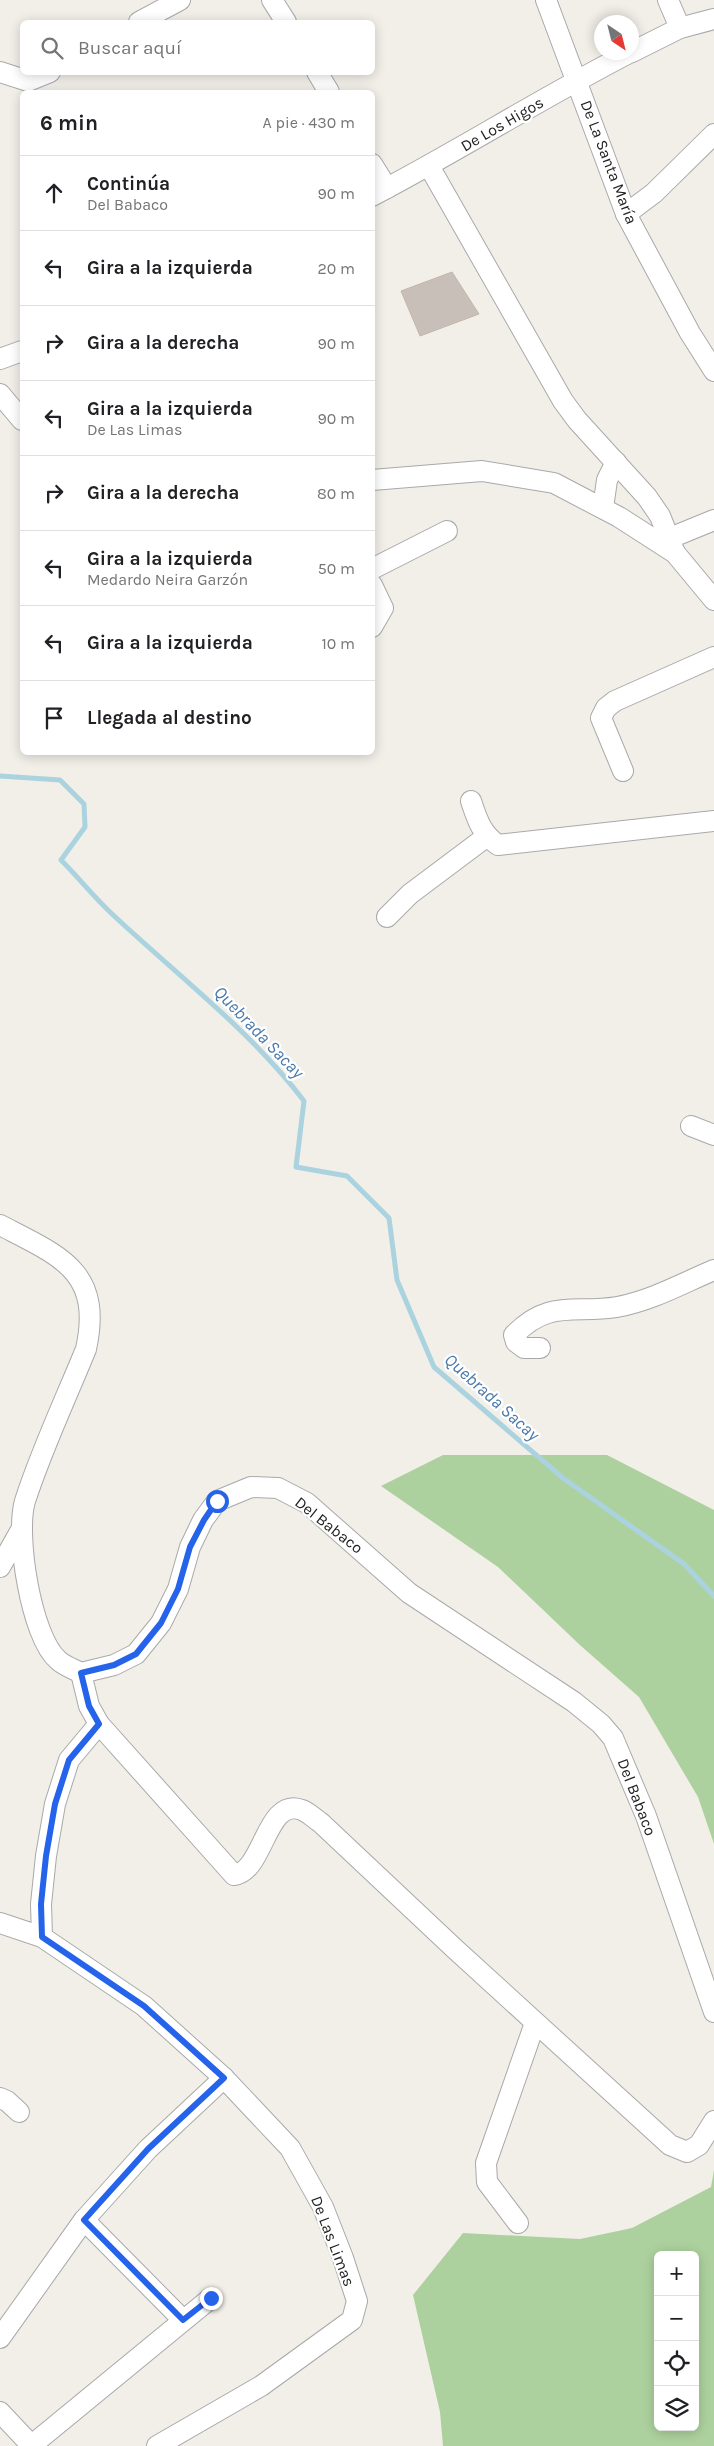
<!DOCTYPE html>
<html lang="es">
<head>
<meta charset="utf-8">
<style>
	body { margin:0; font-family:Karla,sans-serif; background:#f2f2f2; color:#202124 }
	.controls { position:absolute; right:15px; bottom:15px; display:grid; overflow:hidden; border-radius:8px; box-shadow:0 2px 12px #0003 }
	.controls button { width:45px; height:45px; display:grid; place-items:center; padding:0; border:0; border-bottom:1px solid #e0e0e0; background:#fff; color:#202124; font:25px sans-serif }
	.compass { position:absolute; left:594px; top:15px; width:45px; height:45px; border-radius:50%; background:#fff; box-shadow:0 2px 12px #0003; rotate:145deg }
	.stop { position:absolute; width:15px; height:15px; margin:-11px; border:4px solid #2563eb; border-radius:50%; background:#fff }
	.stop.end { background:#2563eb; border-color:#fff; box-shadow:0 1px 5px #0008 }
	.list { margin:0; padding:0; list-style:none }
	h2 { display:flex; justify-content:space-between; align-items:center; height:65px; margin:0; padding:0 20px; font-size:21px }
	h2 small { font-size:16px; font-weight:400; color:#757577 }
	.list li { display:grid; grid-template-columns:32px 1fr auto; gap:15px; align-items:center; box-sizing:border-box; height:75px; padding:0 20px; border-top:1px solid #e0e0e0 }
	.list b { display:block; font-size:19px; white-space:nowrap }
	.list p { margin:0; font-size:16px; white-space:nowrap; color:#757577 }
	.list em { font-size:16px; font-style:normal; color:#757577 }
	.icon { flex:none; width:28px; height:28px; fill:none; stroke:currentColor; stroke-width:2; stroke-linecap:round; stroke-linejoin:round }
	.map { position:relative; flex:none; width:714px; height:2446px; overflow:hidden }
	.search { position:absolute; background:#fff; box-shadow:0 2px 12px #0003; left:20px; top:20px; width:355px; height:55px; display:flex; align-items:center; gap:12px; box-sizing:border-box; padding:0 18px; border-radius:8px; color:#757577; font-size:19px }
	.panel { position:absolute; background:#fff; box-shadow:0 2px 12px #0003; left:20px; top:90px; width:355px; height:665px; border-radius:8px }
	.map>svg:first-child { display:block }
	.forest { fill:#add19e; fill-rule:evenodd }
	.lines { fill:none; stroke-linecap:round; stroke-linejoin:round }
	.stream { stroke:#aad3df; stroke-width:5 }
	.building { fill:#c7bfb8; stroke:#c4b6ab }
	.minor-casing { stroke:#a9a9a9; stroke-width:22 }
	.minor { stroke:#fff; stroke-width:20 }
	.route { stroke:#2563eb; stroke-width:6 }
	.labels { text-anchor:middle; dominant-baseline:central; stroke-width:4.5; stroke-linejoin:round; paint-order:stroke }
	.street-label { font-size:16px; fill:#222; stroke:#fff }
	.water-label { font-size:18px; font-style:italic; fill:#4a7aab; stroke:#fff }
</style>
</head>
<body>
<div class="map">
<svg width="714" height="2446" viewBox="0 0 714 2446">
	<rect width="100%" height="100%" fill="#f2efe9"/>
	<g class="forest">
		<polygon points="443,1455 607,1455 714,1510 714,1844 698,1797 639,1697 581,1646 498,1567 381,1486"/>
		<path d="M714 2170V2446H443L440 2412 413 2295 463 2233 580 2239 632 2228 711 2187ZM658 2255H695V2427H658Z"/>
	</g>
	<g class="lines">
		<path class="stream" d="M0 776 60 780 84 804 85 827 61 860C78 877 93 896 111 913 177 975 249 1029 304 1101L296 1167 347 1176 389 1218 397 1280 434 1367 563 1478 684 1564 714 1596"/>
	</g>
	<polygon class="building" points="452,272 479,314 420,336 401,291"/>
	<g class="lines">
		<g class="minor-casing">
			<g id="minor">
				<polyline points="272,0 286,22"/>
				<polyline points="546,0 626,214 690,333 714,371"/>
				<polyline points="668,0 680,28"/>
				<polyline points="139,22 180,0"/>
				<polyline points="632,52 680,28 714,19"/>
				<polyline points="0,72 28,81 50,72"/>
				<polyline points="317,72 329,92"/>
				<polyline points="372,164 387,188"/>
				<polyline points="429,166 563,401 577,420 647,497 660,516 675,553"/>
				<path d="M372 196C460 150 543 97 631 52"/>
				<polyline points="626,214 654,193 714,134"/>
				<polyline points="0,359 22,351"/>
				<polyline points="0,394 22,420"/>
				<polyline points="372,480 482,471 554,483 619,517 675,553 714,600"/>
				<polyline points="603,508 607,480 616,462"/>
				<polyline points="670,538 714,520"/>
				<polyline points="372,569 447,531"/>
				<polyline points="372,585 383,608 372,627"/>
				<polyline points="623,771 601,718 606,708 615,701 714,657"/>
				<path d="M471 801C477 819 481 833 498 845L714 821"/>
				<polyline points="387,917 410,894 486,837"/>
				<polyline points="691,1126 714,1135"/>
				<path d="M0 1225C60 1256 103 1271 86 1349 66 1398 41 1451 25 1501 15 1534 31 1637 58 1660 64 1666 74 1669 81 1673L114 1665 136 1654 161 1623 178 1589 190 1547 203 1520 217 1501 251 1487 278 1488 307 1503 409 1593 574 1702 601 1724 613 1738 646 1816 714 2012"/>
				<path d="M540 1348H524L516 1342 514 1335C549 1299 574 1314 617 1307 651 1301 683 1283 714 1270"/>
				<polyline points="0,1567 22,1528"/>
				<path d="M81 1673 89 1706 99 1724 234 1875C264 1872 266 1796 302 1810 308 1812 315 1819 321 1823L455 1949 670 2145 687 2152 699 2145 714 2121"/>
				<polyline points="0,1923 42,1937 144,2006 224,2078 290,2148 323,2207 343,2258 357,2301 352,2320 261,2386 157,2446"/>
				<polyline points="42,1937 41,1904 46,1856 55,1804 69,1760 99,1724"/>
				<polyline points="0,2098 7,2101 19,2112"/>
				<polyline points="84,2220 148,2149 224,2078"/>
				<polyline points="518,2223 487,2182 486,2163 535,2023"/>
				<polyline points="0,2338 84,2220 183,2320"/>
				<polyline points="0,2412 32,2446"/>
				<polyline points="32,2445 211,2298"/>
			</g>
		</g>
		<use href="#minor" class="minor"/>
	</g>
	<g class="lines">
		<polyline class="route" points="211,2298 183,2320 84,2220 148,2149 224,2078 144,2006 42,1937 41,1904 46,1856 55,1804 69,1760 99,1724 89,1706 81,1673 114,1665 136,1654 161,1623 178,1589 190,1547 204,1520 217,1501"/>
	</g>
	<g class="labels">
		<g class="street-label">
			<text transform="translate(502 124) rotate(-30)">De Los Higos</text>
			<text transform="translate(609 162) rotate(69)">De La Santa María</text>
			<text transform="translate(329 1525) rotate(38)">Del Babaco</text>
			<text transform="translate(637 1797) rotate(69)">Del Babaco</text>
			<text transform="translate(333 2241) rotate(69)">De Las Limas</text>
		</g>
		<g class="water-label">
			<text transform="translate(259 1032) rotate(46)">Quebrada Sacay</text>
			<text transform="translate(492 1397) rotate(42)">Quebrada Sacay</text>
		</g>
	</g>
</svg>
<div class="controls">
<button>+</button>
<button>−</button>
<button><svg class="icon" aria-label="locate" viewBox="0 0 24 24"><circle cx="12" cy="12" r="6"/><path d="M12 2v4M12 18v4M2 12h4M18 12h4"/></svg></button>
<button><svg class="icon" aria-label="layers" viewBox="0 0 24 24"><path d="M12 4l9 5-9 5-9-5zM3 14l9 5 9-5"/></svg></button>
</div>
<svg class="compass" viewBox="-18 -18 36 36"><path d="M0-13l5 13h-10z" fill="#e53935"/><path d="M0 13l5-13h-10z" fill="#757577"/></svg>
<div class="stop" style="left:217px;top:1501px"></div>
<div class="stop end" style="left:211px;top:2298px"></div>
<div class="search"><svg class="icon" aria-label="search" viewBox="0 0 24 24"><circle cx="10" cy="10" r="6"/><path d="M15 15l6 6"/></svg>Buscar aquí</div>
<section class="panel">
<h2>6 min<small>A pie · 430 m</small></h2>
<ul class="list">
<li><svg class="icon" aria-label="ahead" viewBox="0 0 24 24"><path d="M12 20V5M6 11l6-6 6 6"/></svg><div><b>Continúa</b><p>Del Babaco</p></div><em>90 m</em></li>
<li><svg class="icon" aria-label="left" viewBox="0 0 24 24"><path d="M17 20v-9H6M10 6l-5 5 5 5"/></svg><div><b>Gira a la izquierda</b></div><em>20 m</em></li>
<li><svg class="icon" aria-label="right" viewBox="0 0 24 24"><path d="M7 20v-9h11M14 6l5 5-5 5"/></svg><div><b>Gira a la derecha</b></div><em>90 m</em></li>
<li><svg class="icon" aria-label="left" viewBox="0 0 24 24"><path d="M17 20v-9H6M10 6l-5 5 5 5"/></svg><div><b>Gira a la izquierda</b><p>De Las Limas</p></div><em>90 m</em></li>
<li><svg class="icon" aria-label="right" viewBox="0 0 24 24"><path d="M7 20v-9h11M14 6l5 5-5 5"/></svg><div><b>Gira a la derecha</b></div><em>80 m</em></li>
<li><svg class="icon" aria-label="left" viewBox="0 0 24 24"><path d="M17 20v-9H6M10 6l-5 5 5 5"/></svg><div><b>Gira a la izquierda</b><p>Medardo Neira Garzón</p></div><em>50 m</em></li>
<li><svg class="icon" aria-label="left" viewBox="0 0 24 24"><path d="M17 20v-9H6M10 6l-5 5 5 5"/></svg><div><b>Gira a la izquierda</b></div><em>10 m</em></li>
<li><svg class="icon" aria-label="arrive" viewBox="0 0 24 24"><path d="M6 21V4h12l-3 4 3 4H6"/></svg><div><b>Llegada al destino</b></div></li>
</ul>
</section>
</div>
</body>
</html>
